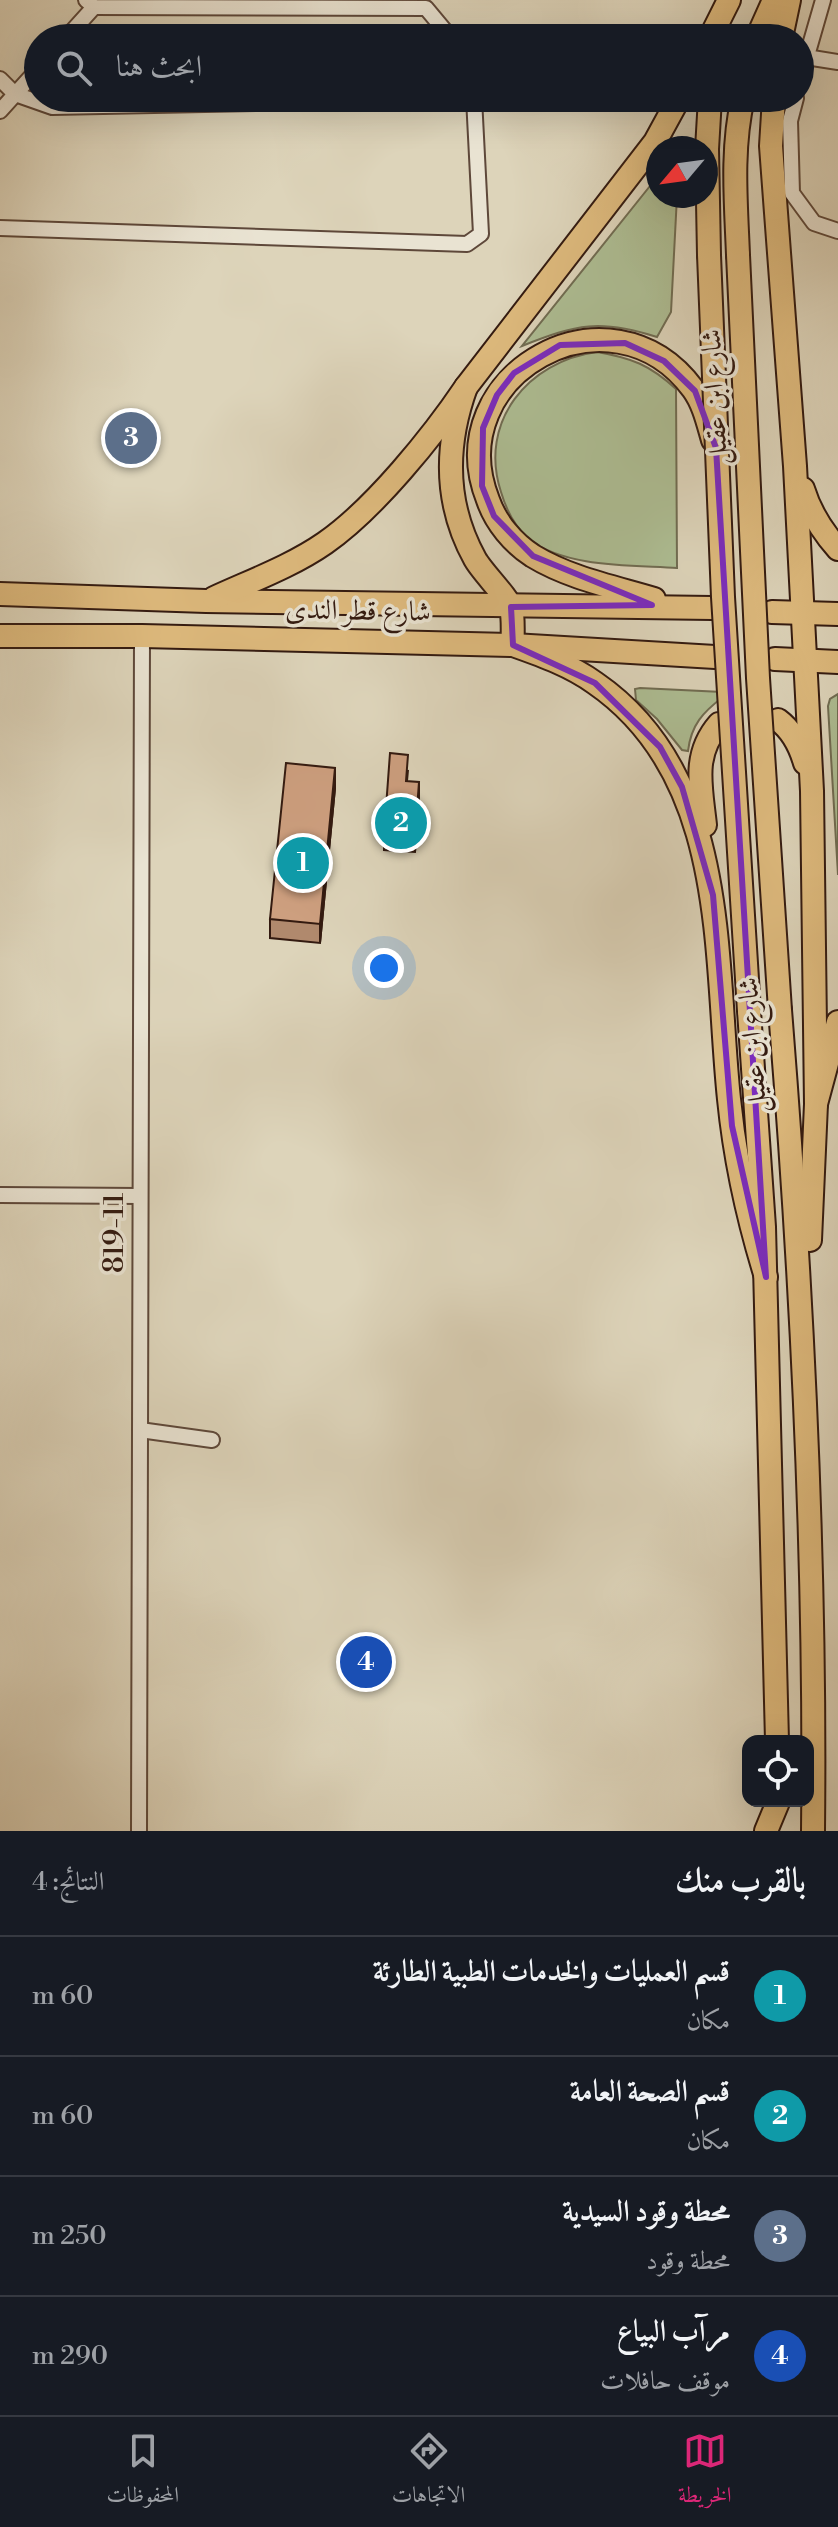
<!DOCTYPE html>
<html lang="ar">
<head>
<meta charset="utf-8">
<style>
	body { margin:0; font-family:"Libre Bodoni",Amiri,serif; background:#20242c; color:#f1f3f6; direction:rtl }
	.controls { position:absolute; right:24px; bottom:24px; display:grid; overflow:hidden; border-radius:16px; box-shadow:0 8px 32px #0002 }
	.controls button { width:72px; height:72px; display:grid; place-items:center; padding:0; border:0; border-bottom:2px solid #363941; background:#171b24; color:#f1f3f6; font:40px sans-serif }
	.compass { position:absolute; left:646px; top:136px; width:72px; height:72px; border-radius:50%; background:#171b24; box-shadow:0 8px 32px #0002; rotate:241deg }
	.you { position:absolute; left:384px; top:968px; width:28px; height:28px; margin:-20px; border:6px solid #fff; border-radius:50%; background:#1a73e8; box-shadow:0 0 0 12px #1a73e833 }
	.badge { display:grid; place-items:center; width:52px; height:52px; border-radius:50%; background:#db2777; color:#fff; font-size:26px; font-weight:700 }
	.pin { position:absolute; translate:-50% -50%; border:4px solid #fff; box-shadow:0 2px 8px #0006 }
	.list { margin:0; padding:0; list-style:none }
	h2 { display:flex; justify-content:space-between; align-items:center; height:104px; margin:0; padding:0 32px; font-size:34px }
	h2 small { font-size:26px; font-weight:400; color:#9ea1a6 }
	.list li { display:grid; grid-template-columns:52px 1fr auto; gap:24px; align-items:center; box-sizing:border-box; height:120px; padding:0 32px; border-top:2px solid #363941 }
	.list b { display:block; font-size:30px; white-space:nowrap }
	.list p { margin:0; font-size:26px; white-space:nowrap; color:#9ea1a6 }
	.list em { font-size:26px; font-style:normal; color:#9ea1a6 }
	.icon { flex:none; width:44px; height:44px; fill:none; stroke:currentColor; stroke-width:2; stroke-linecap:round; stroke-linejoin:round }
	.map { position:relative; flex:none; width:838px; height:1831px; overflow:hidden; direction:ltr }
	.search { position:absolute; background:#171b24; box-shadow:0 8px 32px #0002; left:24px; right:24px; top:24px; height:88px; display:flex; align-items:center; gap:20px; box-sizing:border-box; padding:0 28px; border-radius:44px; color:#9ea1a6; font-size:30px }
	.sheet { height:584px; background:#171b24 }
	nav { display:flex; justify-content:space-around; align-items:center; box-sizing:border-box; height:112px; border-top:2px solid #363941; background:#171b24; font-size:22px; color:#9ea1a6 }
	nav a { display:grid; justify-items:center; gap:4px }
	nav .on { color:#db2777 }
	.map>svg:first-child { display:block }
	.green { fill:#adbd93; stroke:#706c52; stroke-width:2 }
	.lines { fill:none; stroke-linecap:round; stroke-linejoin:round }
	.minor-casing { stroke:#5e483a; stroke-width:18 }
	.primary-casing { stroke:#331a10; stroke-width:26 }
	.minor { stroke:#e9e3d2; stroke-width:14 }
	.primary { stroke:#deba7d; stroke-width:22 }
	.primary-bridge-casing { stroke:#331a10; stroke-width:26; stroke-linecap:butt }
	.primary-bridge { stroke:#deba7d; stroke-width:22 }
	.wall { fill:#b0896d; stroke:#331a10; stroke-width:2 }
	.shaded-wall { fill:#906f59; stroke:#331a10; stroke-width:2 }
	.building { fill:#cd9f7f; stroke:#331a10; stroke-width:2 }
	.marked { fill:none; stroke:#7b2cbf; stroke-width:6; stroke-linejoin:round }
	.labels { text-anchor:middle; dominant-baseline:central; stroke-width:7; stroke-linejoin:round; paint-order:stroke }
	.street-label { font-size:28px; fill:#331a10; stroke:#e9e3d2 }
</style>
</head>
<body>
<div class="map">
<svg width="838" height="1831" viewBox="0 0 838 1831">
	<rect width="100%" height="100%" fill="#ddd4ba"/>
	<filter id="stains"><feTurbulence type="fractalNoise" baseFrequency=".0025" numOctaves="4"/><feColorMatrix values="0 0 0 0 .2 0 0 0 0 .09 0 0 0 0 .02 0 0 0 .5 -.17"/></filter>
	<radialGradient id="worn" r=".72"><stop offset=".6" stop-color="#630" stop-opacity="0"/><stop offset="1" stop-color="#630" stop-opacity=".3"/></radialGradient>
	<g class="green">
		<path d="M658 176V196H677L671 312 657 337C600 319 577 324 522 346Z"/>
		<path d="M597 352C632 358 650 365 676 389L677 568C633 565 565 568 529 539 515 527 506 509 501 492 478 422 528 361 597 352Z"/>
		<path d="M640 688 722 692 723 697C703 712 691 725 688 751L682 750 657 719 636 700 635 689Z"/>
		<polygon points="838,694 838,875 828,706 830,699"/>
	</g>
	<g class="lines">
		<g class="minor-casing">
			<g id="minor">
				<polyline points="86,0 94,7 426,8 451,38"/>
				<polyline points="66,38 94,7"/>
				<polyline points="806,57 838,62"/>
				<polyline points="0,79 15,94 52,107 258,103"/>
				<polyline points="800,80 823,0"/>
				<polyline points="796,98 790,121 792,193 814,223 838,231"/>
				<polyline points="0,111 38,69"/>
				<polyline points="0,228 467,244 481,234 474,98"/>
				<polyline points="0,1195 140,1196"/>
				<polyline points="140,1430 212,1440"/>
				<polyline points="139,1831 142,636"/>
			</g>
		</g>
		<g class="primary-casing">
			<g id="primary">
				<polyline points="710,38 729,0"/>
				<polyline points="757,38 774,0"/>
				<polyline points="781,38 789,0"/>
				<polyline points="774,98 771,146 795,466 812,791 816,1104"/>
				<polyline points="709,255 707,149 710,98"/>
				<path d="M738 255C736 203 731 149 743 98"/>
				<path d="M466 387C445 445 444 503 475 559 482 572 508 597 511 608 514 619 512 634 513 645 541 655 570 665 595 683 730 776 714 956 729 1099 735 1160 748 1219 766 1277"/>
				<path d="M803 489C810 512 822 531 838 549"/>
				<polyline points="0,594 206,601 712,608"/>
				<path d="M214 598C251 581 292 566 325 543 374 509 433 436 466 387L655 142 679 98"/>
				<path d="M654 599C614 587 569 578 533 556 513 543 496 523 488 500 438 374 611 278 693 389 704 404 708 423 713 440"/>
				<polyline points="772,612 838,614"/>
				<polyline points="0,636 142,636 513,645 715,657"/>
				<polyline points="775,659 838,662"/>
				<path d="M778 720C793 731 800 746 805 763"/>
				<path d="M705 825C701 787 692 755 719 724"/>
				<path d="M780 1010C802 1283 816 1557 813 1831"/>
				<polyline points="749,1011 764,1227 777,1741"/>
				<polyline points="810,1240 816,1104 838,1022"/>
				<polyline points="766,1831 778,1802"/>
			</g>
		</g>
		<use href="#minor" class="minor"/>
		<use href="#primary" class="primary"/>
		<g class="primary-bridge-casing">
			<g id="primary-bridge">
				<polyline points="709,255 723,597 749,1011"/>
				<polyline points="738,255 758,678 780,1010"/>
			</g>
		</g>
		<use href="#primary-bridge" class="primary-bridge"/>
	</g>
	<g class="wall">
		<polygon points="408,770 407,781 419,797 415,852 384,850 384,835"/>
		<polygon points="335,788 320,943 270,938 270,919"/>
	</g>
	<g class="shaded-wall">
		<polygon points="335,768 335,788 320,943 320,924"/>
		<polygon points="419,782 419,797 415,852 415,837"/>
	</g>
	<g class="building">
		<polygon points="390,753 408,755 406,781 419,782 415,837 384,835"/>
		<polygon points="286,763 335,768 320,924 270,919"/>
	</g>
	<path class="marked" d="M625 343 664 361 695 391 716 448 766 1277 732 1126 713 895 682 787 660 747 595 683 513 645 511 607 652 605 533 556 494 516 482 486 483 428 497 395 514 373 560 345Z"/>
	<g class="labels">
		<g class="street-label">
			<text transform="translate(715 397) rotate(-93)">شارع ابن عقيل</text>
			<text transform="translate(358 611) rotate(1)">شارع قطر الندى</text>
			<text transform="translate(753 1045) rotate(-94)">شارع ابن عقيل</text>
			<text transform="translate(114 1233) rotate(-90)">819-11</text>
		</g>
	</g>
	<rect width="100%" height="100%" filter="url(#stains)"/>
	<rect width="100%" height="100%" fill="url(#worn)"/>
</svg>
<div class="controls">
<button><svg class="icon" aria-label="locate" viewBox="0 0 24 24"><circle cx="12" cy="12" r="6"/><path d="M12 2v4M12 18v4M2 12h4M18 12h4"/></svg></button>
</div>
<svg class="compass" viewBox="-18 -18 36 36"><path d="M0-13l5 13h-10z" fill="#e53935"/><path d="M0 13l5-13h-10z" fill="#9ea1a6"/></svg>
<div class="you"></div>
<div class="pin badge" style="left:303px;top:863px;background:#0f9aa8">1</div>
<div class="pin badge" style="left:401px;top:823px;background:#0f9aa8">2</div>
<div class="pin badge" style="left:131px;top:438px;background:#5c6f8a">3</div>
<div class="pin badge" style="left:366px;top:1662px;background:#1a4fb4">4</div>
<div class="search"><svg class="icon" aria-label="search" viewBox="0 0 24 24"><circle cx="10" cy="10" r="6"/><path d="M15 15l6 6"/></svg>ابحث هنا</div>
</div>
<section class="sheet">
<h2>بالقرب منك<small>النتائج: 4</small></h2>
<ul class="list">
<li><span class="badge" style="background:#0f9aa8">1</span><div><b>قسم العمليات والخدمات الطبية الطارئة</b><p>مكان</p></div><em>60 m</em></li>
<li><span class="badge" style="background:#0f9aa8">2</span><div><b>قسم الصحة العامة</b><p>مكان</p></div><em>60 m</em></li>
<li><span class="badge" style="background:#5c6f8a">3</span><div><b>محطة وقود السيدية</b><p>محطة وقود</p></div><em>250 m</em></li>
<li><span class="badge" style="background:#1a4fb4">4</span><div><b>مرآب البياع</b><p>موقف حافلات</p></div><em>290 m</em></li>
</ul>
</section>
<nav>
<a class="on"><svg class="icon" aria-label="map" viewBox="0 0 24 24"><path d="M3 6l6-2 6 2 6-2v14l-6 2-6-2-6 2zM9 4v14M15 6v14"/></svg>الخريطة</a>
<a><svg class="icon" aria-label="directions" viewBox="0 0 24 24"><path d="M12 3l9 9-9 9-9-9zM9 14v-3h6M13 9l2 2-2 2"/></svg>الاتجاهات</a>
<a><svg class="icon" aria-label="saved" viewBox="0 0 24 24"><path d="M7 4h10v16l-5-4-5 4z"/></svg>المحفوظات</a>
</nav>
</body>
</html>
